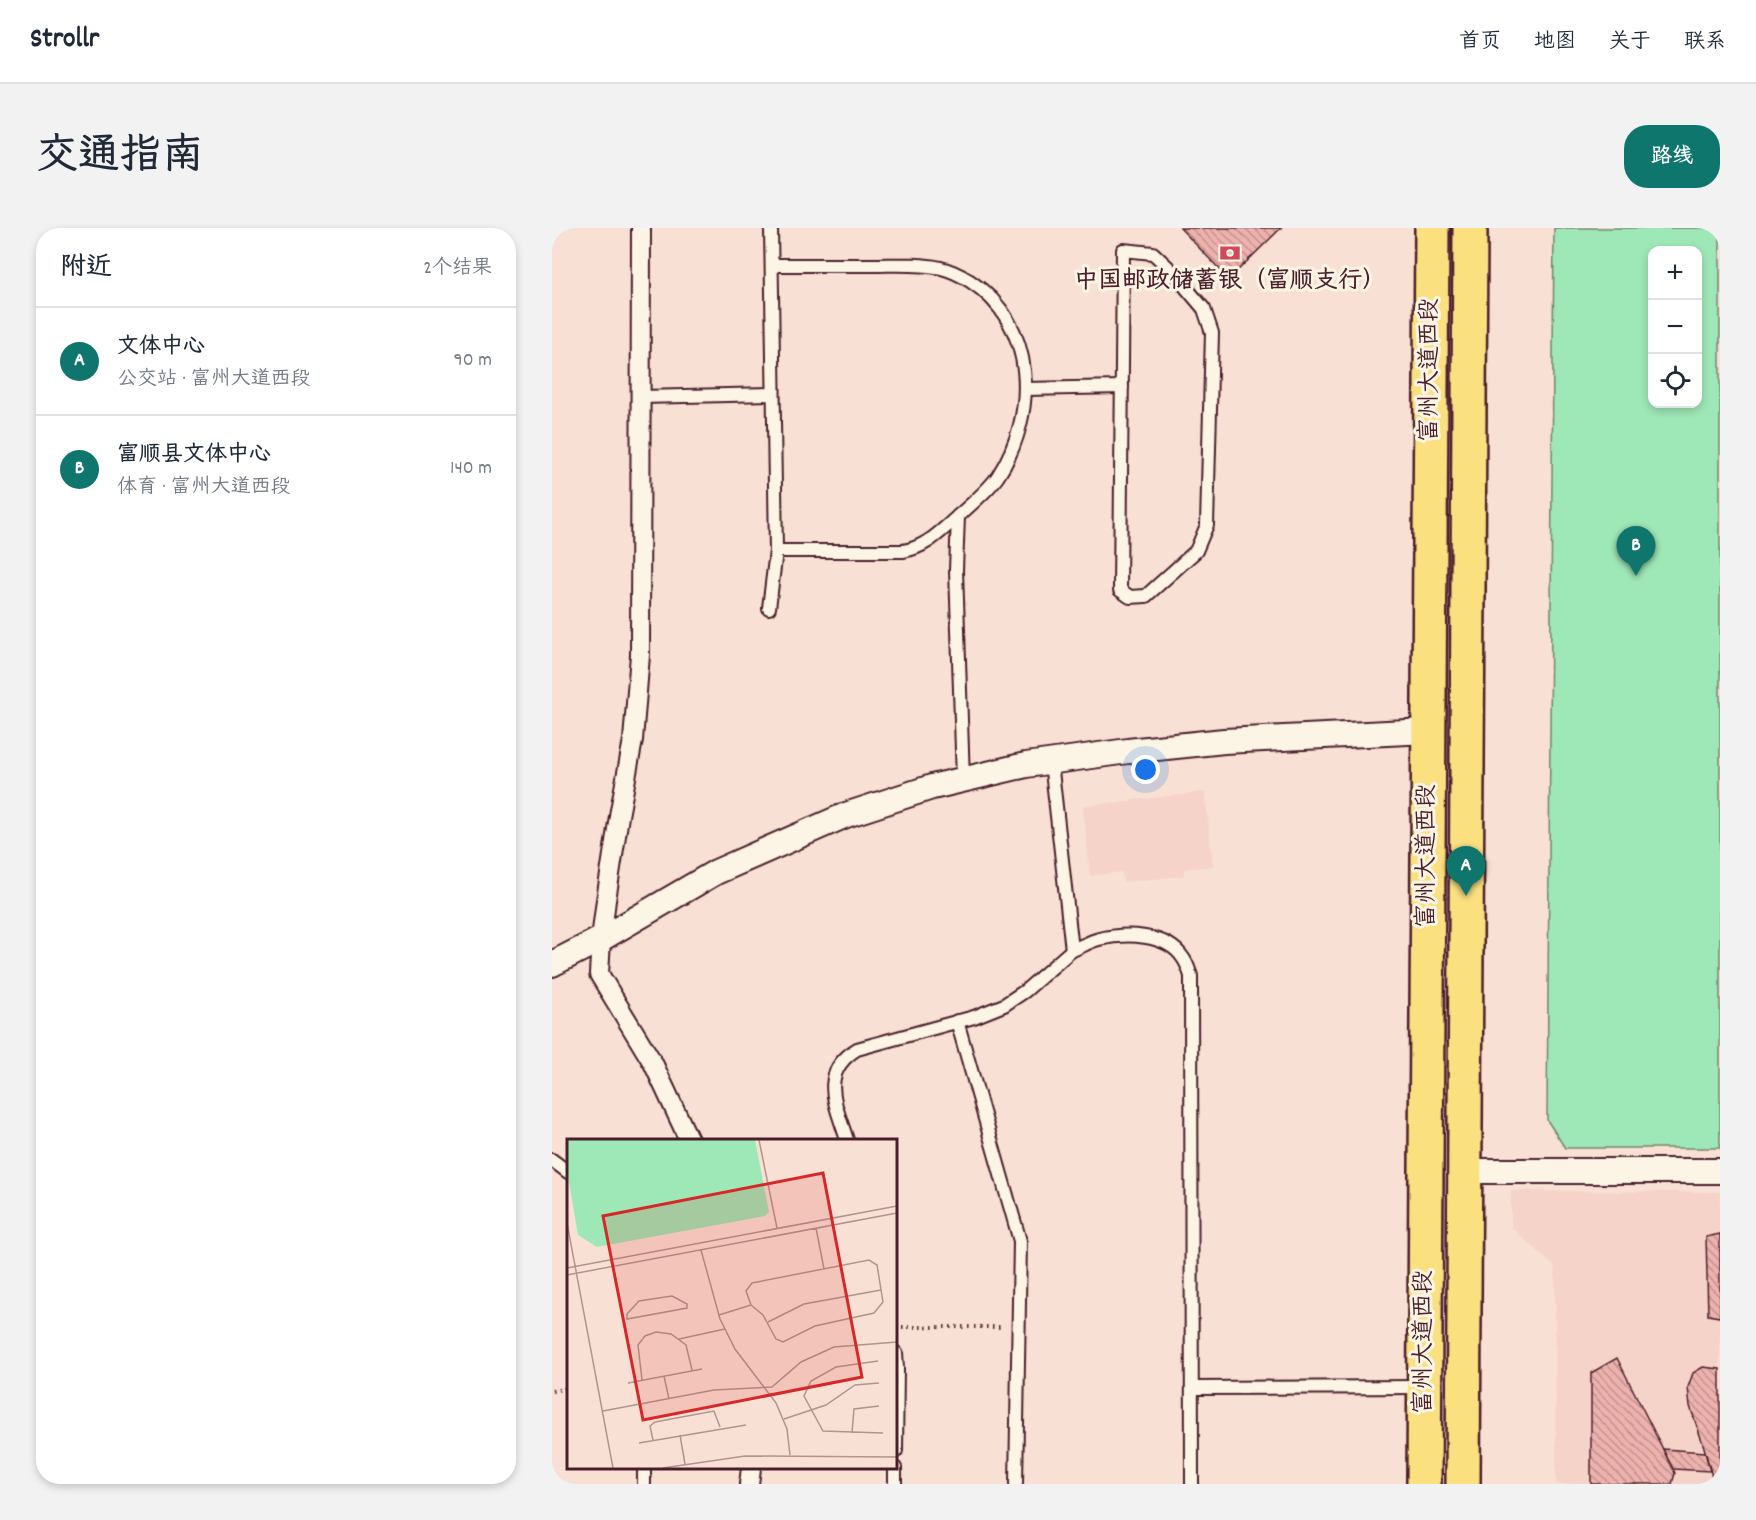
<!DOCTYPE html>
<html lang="zh">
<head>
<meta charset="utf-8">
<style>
	body { margin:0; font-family:Dekko,"LXGW WenKai TC",sans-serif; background:#f2f2f3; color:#1f2937 }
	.controls { position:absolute; right:18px; top:18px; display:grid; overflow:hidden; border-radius:12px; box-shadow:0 3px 9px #0003 }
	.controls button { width:54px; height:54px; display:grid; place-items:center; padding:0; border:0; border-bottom:2px solid #e0e1e3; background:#fff; color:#1f2937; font:30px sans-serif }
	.you { position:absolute; left:594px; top:542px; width:21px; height:21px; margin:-15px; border:4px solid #fff; border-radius:50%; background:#1a73e8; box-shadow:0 0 0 9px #1a73e833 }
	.badge { display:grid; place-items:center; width:39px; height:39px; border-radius:50%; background:#0f766e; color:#fff; font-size:20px; font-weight:700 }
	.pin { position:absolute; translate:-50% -50px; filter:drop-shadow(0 2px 3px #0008) }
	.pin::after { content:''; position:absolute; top:32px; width:21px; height:18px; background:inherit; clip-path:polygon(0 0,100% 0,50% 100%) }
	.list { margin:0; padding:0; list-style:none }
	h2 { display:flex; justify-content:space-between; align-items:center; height:78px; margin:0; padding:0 24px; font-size:26px }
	h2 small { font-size:20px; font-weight:400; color:#747a83 }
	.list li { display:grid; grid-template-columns:39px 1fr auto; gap:18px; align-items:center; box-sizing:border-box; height:108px; padding:0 24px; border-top:2px solid #e0e1e3 }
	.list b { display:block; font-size:22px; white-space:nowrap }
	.list p { margin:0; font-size:20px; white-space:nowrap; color:#747a83 }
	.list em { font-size:20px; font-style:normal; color:#747a83 }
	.icon { flex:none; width:33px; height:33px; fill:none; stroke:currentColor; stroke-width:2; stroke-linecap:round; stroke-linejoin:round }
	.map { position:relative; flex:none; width:1168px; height:1256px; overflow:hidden; border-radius:24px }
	header { display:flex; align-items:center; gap:36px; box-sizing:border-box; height:84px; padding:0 30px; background:#fff; border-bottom:2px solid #e0e1e3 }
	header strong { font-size:28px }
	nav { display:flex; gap:33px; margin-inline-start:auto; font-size:21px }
	.intro { display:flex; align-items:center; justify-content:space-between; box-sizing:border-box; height:144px; padding:0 36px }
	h1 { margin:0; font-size:42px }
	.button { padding:15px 27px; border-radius:24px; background:#0f766e; color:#fff; font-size:21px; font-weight:700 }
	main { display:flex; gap:36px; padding:0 36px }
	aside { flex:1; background:#fff; border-radius:24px; box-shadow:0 3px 9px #0003 }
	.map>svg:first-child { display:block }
	.built { fill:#f5d3c9 }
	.garden { fill:#9ee7b6; stroke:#748370; stroke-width:1.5; fill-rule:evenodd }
	.building { fill:url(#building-back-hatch); stroke:#4a1f2b; stroke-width:1.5 }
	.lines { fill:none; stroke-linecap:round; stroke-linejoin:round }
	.service-casing { stroke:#4a1f2b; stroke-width:16 }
	.pedestrian-casing { stroke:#4a1f2b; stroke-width:22 }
	.minor-casing { stroke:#4a1f2b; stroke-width:28 }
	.primary-casing { stroke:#4a1f2b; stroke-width:38 }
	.path { stroke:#4a1f2b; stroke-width:4; stroke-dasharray:1.5 4.5; stroke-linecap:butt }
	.service { stroke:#fcf5e5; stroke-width:12 }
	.pedestrian { stroke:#fcf5e5; stroke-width:18 }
	.minor { stroke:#fcf5e5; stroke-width:24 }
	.primary { stroke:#fbe080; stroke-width:33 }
	.labels { text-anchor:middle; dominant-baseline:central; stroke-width:6; stroke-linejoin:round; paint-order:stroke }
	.poi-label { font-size:24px; font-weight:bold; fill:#4a1f2b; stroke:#fcf5e5 }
	.street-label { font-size:24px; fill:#4a1f2b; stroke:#fcf5e5 }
	.inset-road { fill:none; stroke:#b29390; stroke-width:1.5 }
	.view { fill:#d62828; fill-opacity:0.15; stroke:#d62828; stroke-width:3 }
	.inset-edge { fill:none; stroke:#4a1f2b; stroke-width:3 }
</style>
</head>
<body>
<header>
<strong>Strollr</strong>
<nav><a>首页</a><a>地图</a><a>关于</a><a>联系</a></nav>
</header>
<div class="intro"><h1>交通指南</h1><a class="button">路线</a></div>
<main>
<aside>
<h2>附近<small>2个结果</small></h2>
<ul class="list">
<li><span class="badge">A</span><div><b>文体中心</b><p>公交站 · 富州大道西段</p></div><em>90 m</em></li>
<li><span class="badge">B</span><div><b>富顺县文体中心</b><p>体育 · 富州大道西段</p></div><em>140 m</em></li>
</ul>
</aside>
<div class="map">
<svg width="1168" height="1256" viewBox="0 0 1168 1256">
	<defs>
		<pattern id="building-back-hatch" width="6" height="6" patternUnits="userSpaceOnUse" patternTransform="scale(1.5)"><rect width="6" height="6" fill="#edb2ae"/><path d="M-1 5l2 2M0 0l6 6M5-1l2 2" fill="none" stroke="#c2908e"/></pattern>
	</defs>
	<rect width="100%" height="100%" fill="#f8e1d4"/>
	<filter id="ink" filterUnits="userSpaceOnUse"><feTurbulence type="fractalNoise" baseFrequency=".0167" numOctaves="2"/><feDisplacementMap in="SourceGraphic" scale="12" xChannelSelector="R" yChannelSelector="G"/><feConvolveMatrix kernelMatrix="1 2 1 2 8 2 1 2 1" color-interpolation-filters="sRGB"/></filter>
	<g filter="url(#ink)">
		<g class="built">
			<polygon points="653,564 661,638 632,641 632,648 571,654 570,644 538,648 531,578"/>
			<polygon points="959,963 1168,964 1168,1256 1004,1256 1003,1039 959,999"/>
		</g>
		<path class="garden" d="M1002 0H1168V920H1013L995 892ZM1100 22H1146V176H1100Z"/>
		<g class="building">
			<polygon points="628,0 729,0 677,51"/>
			<polygon points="1168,1006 1168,1089 1156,1087 1154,1009"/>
			<polygon points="1065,1130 1123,1245 1120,1256 1039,1256 1039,1145"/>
			<polygon points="1151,1139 1168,1141 1168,1256 1162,1256 1152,1219 1138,1178 1136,1159 1141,1145"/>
			<polygon points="1111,1221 1153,1224 1158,1243 1121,1241"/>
		</g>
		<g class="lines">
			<g class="service-casing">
				<g id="service">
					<polygon points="571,22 601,25 620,43 652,81 660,105 655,297 644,323 594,368 578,369 568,362"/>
					<path d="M220 37C253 37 287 37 320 37 343 37 366 35 389 40 398 42 410 48 418 53 485 96 486 186 446 248 436 263 418 277 404 290 387 305 374 319 351 323H224"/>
					<polyline points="473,161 570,159"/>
					<polyline points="89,169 221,166"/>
					<polyline points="406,288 404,342 411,552"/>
					<polyline points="217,380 224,323 219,0"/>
					<path d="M499 534 520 722C529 719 538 713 547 711 573 705 615 705 631 730 635 735 637 742 639 748L640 1256"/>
					<polyline points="405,793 468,1013 464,1256"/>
					<path d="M295 912C284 877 266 845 305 821L422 789 452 777 473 763 520 722"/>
					<polyline points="0,932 16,944"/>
					<polyline points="344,1125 345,1140 344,1223"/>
					<polyline points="640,1160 872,1159"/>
					<polyline points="92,1256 92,1240"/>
					<polyline points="343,1256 343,1240"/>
				</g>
			</g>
			<g class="pedestrian-casing">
				<g id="pedestrian">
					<polyline points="89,0 88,427 81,512 67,588 54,672 49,711 47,746 101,835 137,912"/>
					<polyline points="197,1256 199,1240"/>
				</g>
			</g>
			<g class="minor-casing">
				<g id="minor">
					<polyline points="0,736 49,711 164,644 294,587 380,559 474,537 576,523 672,513 876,503"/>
					<polyline points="913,943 1168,943"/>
				</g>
			</g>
			<g class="primary-casing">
				<g id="primary">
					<polyline points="872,1256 880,0"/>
					<polyline points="911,1256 918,0"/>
				</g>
			</g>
			<g class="path">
				<polyline points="344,1099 451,1099"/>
				<polyline points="0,1163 16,1160"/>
			</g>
			<use href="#service" class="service"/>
			<use href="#pedestrian" class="pedestrian"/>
			<use href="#minor" class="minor"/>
			<use href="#primary" class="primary"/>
		</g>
	</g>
	<defs>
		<g id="bank-bare" transform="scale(1.62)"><path d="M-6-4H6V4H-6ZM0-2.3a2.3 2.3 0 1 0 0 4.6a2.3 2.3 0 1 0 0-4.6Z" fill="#d1495b" stroke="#fcf5e5" stroke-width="2.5" paint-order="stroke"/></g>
	</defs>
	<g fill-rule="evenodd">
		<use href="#bank-bare" x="678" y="25"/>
	</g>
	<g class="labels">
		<g class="poi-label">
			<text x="678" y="54">中国邮政储蓄银（富顺支行）</text>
		</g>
		<g class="street-label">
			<text transform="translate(879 142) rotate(-90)">富州大道西段</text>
			<text transform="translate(876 628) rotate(-90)">富州大道西段</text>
			<text transform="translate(873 1114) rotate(-90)">富州大道西段</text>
		</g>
	</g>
	<g transform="translate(15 911)">
		<rect width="330" height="330" fill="#f8e1d4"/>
		<path d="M0 1H188L202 73 198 77 30 108 11 96 0 32Z" fill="#9ee7b6"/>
		<path class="inset-road" d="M192 1 210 89M0 84 46 329M249 89 257 130M134 111 153 180 168 210 209 264 220 290 223 316M0 129 330 67M0 136 330 74M105 157 120 165V169L60 180V175L72 162ZM152 176 184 166 179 152 185 144 302 121 310 126 316 163 307 174 248 187 216 203 209 200 196 176 184 166M201 183 237 165 314 151M112 200 158 190M311 222 269 228 244 242 237 257 256 292 316 294M97 237 102 260M75 241 71 206 78 197 89 193 104 195 119 206 125 231M61 244 135 230M36 272 147 251 205 248 234 223 267 208 330 203M217 280 259 266 288 246 312 244M285 294 287 270 312 267M113 296 118 325M86 301 83 287 88 283 147 272 153 288M72 304 179 286M96 329 178 317 330 318"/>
		<path class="view" d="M256 34 295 238 76 281 36 77Z"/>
		<rect width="330" height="330" class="inset-edge"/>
	</g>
</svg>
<div class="controls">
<button>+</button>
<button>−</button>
<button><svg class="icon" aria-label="locate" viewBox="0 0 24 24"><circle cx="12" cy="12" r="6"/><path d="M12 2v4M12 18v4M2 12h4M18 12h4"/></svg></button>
</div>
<div class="you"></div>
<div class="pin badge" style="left:914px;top:668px">A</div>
<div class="pin badge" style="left:1084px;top:348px">B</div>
</div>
</main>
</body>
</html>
